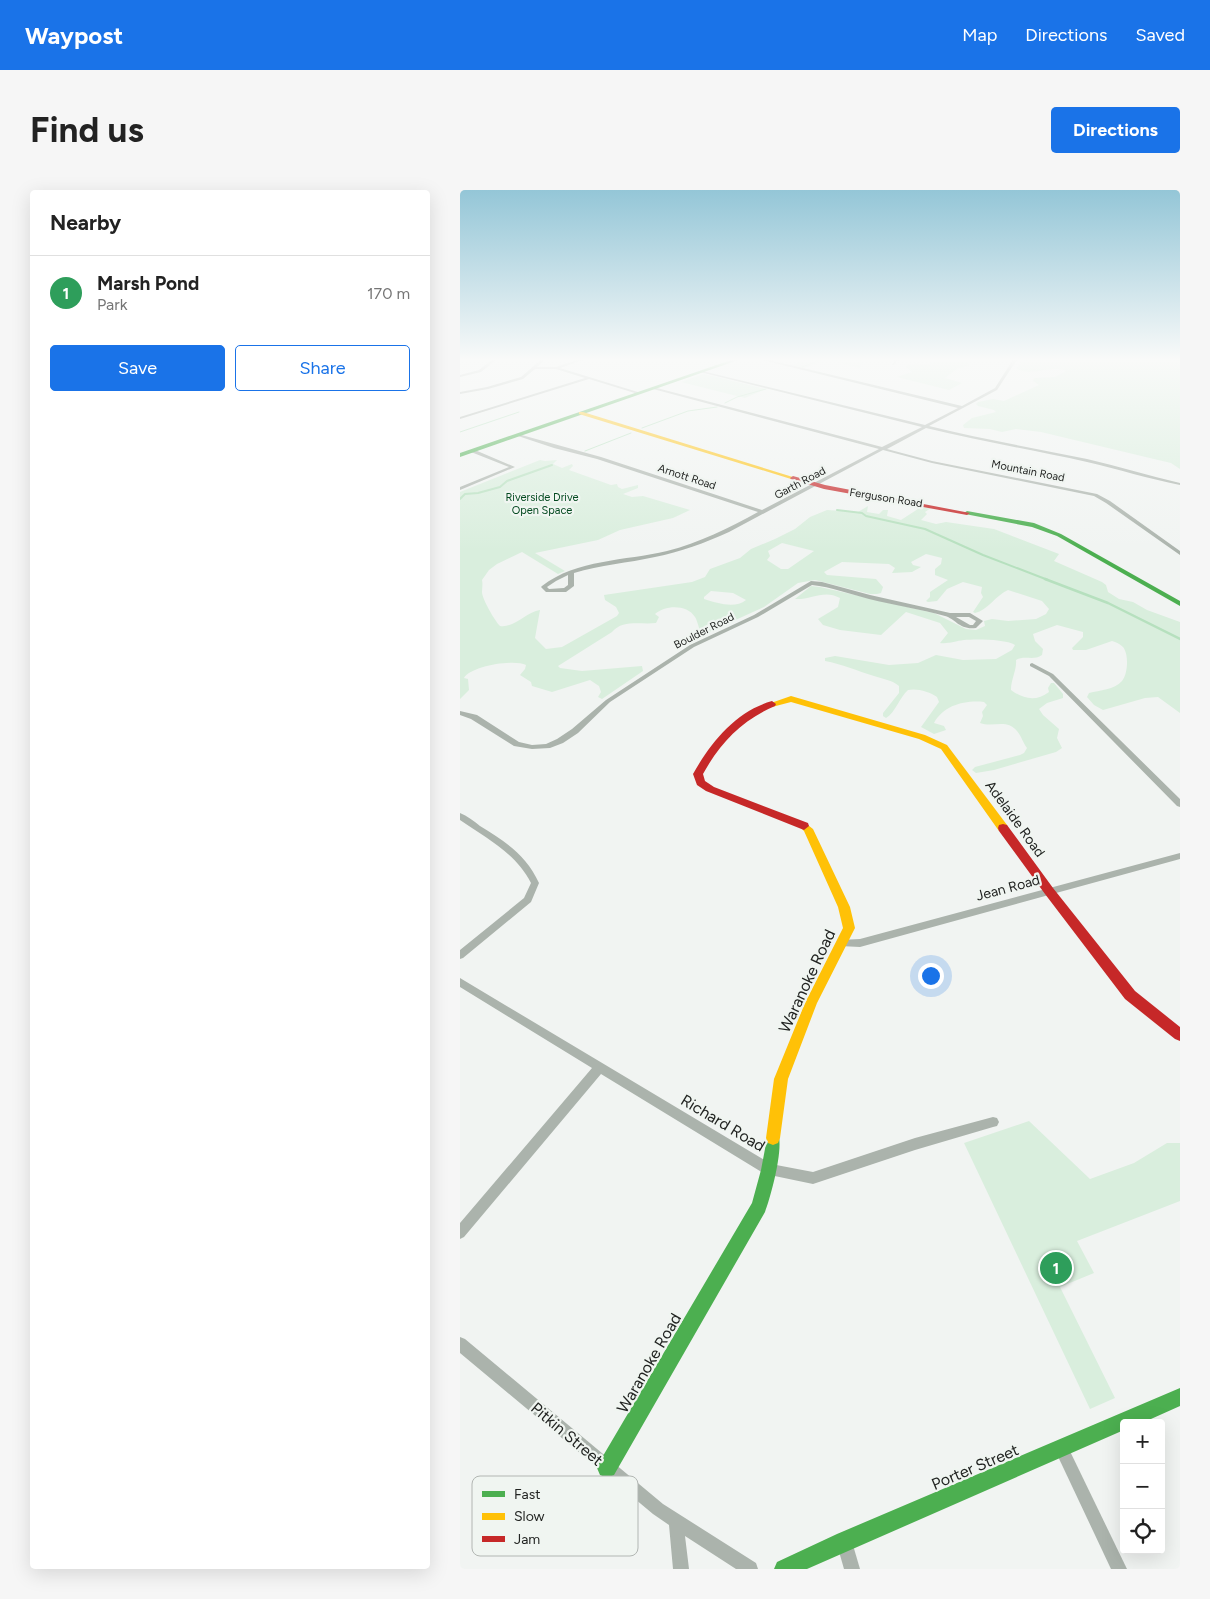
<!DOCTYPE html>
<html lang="en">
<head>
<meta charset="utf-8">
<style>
	body { margin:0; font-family:Figtree,sans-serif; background:#f6f6f6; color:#222 }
	.controls { position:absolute; right:15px; bottom:15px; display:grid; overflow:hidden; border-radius:5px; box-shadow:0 5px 20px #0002 }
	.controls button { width:45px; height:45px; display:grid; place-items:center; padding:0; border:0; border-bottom:1px solid #e0e0e0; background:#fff; color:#222; font:25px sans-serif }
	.you { position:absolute; left:470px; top:785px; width:18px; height:18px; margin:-12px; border:4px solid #fff; border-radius:50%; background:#1a73e8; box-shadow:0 0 0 8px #1a73e833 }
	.badge { display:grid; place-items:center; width:32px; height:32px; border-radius:50%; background:#1a73e8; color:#fff; font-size:16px; font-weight:700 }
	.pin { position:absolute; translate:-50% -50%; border:2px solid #fff; box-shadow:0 1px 5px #0006 }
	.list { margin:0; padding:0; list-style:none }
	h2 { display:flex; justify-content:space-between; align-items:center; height:65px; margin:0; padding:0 20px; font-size:21px }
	h2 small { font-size:16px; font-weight:400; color:#767676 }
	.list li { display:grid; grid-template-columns:32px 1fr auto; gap:15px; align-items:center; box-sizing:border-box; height:75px; padding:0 20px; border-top:1px solid #e0e0e0 }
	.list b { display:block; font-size:19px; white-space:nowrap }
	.list p { margin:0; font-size:16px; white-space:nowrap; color:#767676 }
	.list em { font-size:16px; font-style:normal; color:#767676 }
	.actions { display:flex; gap:10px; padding:15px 20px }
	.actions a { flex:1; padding:11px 0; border:1px solid #1a73e8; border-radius:5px; text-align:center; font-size:18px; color:#1a73e8 }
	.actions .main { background:#1a73e8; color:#fff }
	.icon { flex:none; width:28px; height:28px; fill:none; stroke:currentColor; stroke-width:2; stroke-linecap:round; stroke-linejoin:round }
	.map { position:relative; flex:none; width:720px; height:1379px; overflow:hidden; border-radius:5px }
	header { display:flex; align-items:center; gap:30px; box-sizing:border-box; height:70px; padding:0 25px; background:#1a73e8; color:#fff }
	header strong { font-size:24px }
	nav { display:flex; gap:28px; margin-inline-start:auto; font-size:18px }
	.intro { display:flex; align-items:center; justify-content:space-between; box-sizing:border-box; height:120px; padding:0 30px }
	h1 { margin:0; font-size:35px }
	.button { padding:12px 22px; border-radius:5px; background:#1a73e8; color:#fff; font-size:18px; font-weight:700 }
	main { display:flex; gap:30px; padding:0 30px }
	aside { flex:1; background:#fff; border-radius:5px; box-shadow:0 5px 20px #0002 }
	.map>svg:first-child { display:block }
	.green { fill:#d9eedd; fill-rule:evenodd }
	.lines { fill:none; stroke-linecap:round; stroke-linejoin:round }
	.stream-far2 { stroke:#b6e0be; stroke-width:1 }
	.stream-far1 { stroke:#b6e0be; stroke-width:2 }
	.stream { stroke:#b6e0be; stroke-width:2.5 }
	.street { fill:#abb3ac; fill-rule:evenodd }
	.fast { fill:#4caf50; fill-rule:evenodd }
	.slow { fill:#ffc107; fill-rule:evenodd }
	.jam { fill:#c62828; fill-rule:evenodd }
	.labels { text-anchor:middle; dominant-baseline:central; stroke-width:4.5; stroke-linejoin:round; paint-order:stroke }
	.far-street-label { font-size:11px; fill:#222422; stroke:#f0f5f1 }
	.far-park-label { font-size:11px; fill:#044a20; stroke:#f0f5f1 }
	.street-label { font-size:14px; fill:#222422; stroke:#f0f5f1 }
	.near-street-label { font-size:16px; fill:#222422; stroke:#f0f5f1 }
	.key { fill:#f0f5f1; stroke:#b2b6b3; stroke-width:1 }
	.key-label { font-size:14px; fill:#222422 }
</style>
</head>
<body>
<header>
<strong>Waypost</strong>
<nav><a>Map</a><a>Directions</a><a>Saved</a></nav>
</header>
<div class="intro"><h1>Find us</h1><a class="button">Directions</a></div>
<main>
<aside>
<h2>Nearby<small></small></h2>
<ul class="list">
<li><span class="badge" style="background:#2e9e5b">1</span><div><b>Marsh Pond</b><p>Park</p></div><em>170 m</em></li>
</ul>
<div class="actions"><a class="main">Save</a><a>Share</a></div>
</aside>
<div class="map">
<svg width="720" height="1379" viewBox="0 0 720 1379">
	<rect width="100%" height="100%" fill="#f1f4f2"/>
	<g class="green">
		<polygon points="351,168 405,168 399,178 368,170 344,178 332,175"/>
		<path d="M575 168H720V279L711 273 694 269 581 242 556 239 542 242 530 239 504 238 503 235 512 228 536 222 534 220 518 216 516 214 518 212 533 209 544 211 579 195 573 191 574 188 595 187 606 181C591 174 569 188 556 178L564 170Z"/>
		<polygon points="508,171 509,176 498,178 485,188 502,193 489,200 437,187 452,182 445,176 457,173 463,175 475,172"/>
		<polygon points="244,184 306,199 285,208 221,192"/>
		<path d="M80 270 85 271 97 270 93 274 102 278 112 274 113 276 109 280 151 295 157 294 158 297 162 299 178 295V298L163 304 172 307 183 306 230 320 213 328 160 340 138 350 75 363 105 381 98 384 62 362 37 374 29 380 22 390C23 395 22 398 22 402 22 409 35 431 40 436 55 438 66 422 80 420L75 448 86 459 102 457 157 426 159 423 156 417 145 410 144 405 232 392 245 387 250 379 280 368 291 359 315 349 335 339 350 327 367 320 398 322 408 316 407 322 419 324 423 320H428L427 326 441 330 461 317 471 318 465 322 467 324 461 330 476 334 486 332 534 339 599 364 594 371 642 392 646 395 648 402 659 409 673 412 687 420 720 432V523L698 507 685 508 643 520 634 515 627 507 629 503C640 500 654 500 662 491 668 484 669 464 663 457 660 454 656 452 652 451L626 460H613L612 458 623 447V442L597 435 573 444 575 451 583 459 582 465C574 471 564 465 556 470 557 480 551 489 551 500 563 509 576 512 589 502L588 498 591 493H594L603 504V508L587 513 579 519 583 525 599 539 597 548 602 558 596 562 534 580 516 583 512 580 515 577 560 565 564 563 567 558C563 553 562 547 557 541 546 528 534 538 520 533L523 526 522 522 527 515 524 512C505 510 484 515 474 533L484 536 486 540 474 544 461 537 479 512 477 507C470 502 457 498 448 500 439 508 436 522 426 528L423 526V523L439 503V496C432 490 423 489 414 486 397 481 382 474 365 471V468L375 466 429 475 458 473 476 465 503 470 536 469 552 460 555 455C546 449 515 449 504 450 495 451 489 454 480 453L488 443 480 433 446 422 421 445 380 440 363 435 358 429 378 417 380 408C364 399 351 410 335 409L351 396 360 397 474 423 506 439 516 440 525 436 524 431 532 429 548 431 576 429 586 424 589 419 582 411 548 400C535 406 528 420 515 423L513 422 523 407 521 403 522 397 503 392 487 399 477 411 468 412 466 411 470 407V402L488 390 475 385V379L481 374 482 368 466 364 451 372 453 375 461 377 452 382 432 383 435 378 429 374 382 372 364 382 367 385 416 389 423 397 421 403 417 404H410L355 390 338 393 304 417 249 442 240 441C239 438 237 430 235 427 227 414 205 415 195 424L199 427 196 433C181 435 163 429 152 442L98 476 100 478 122 481 182 476 183 481 142 509 138 507 141 502 139 496 130 490 92 502 72 496 71 492 60 485 65 479 66 475C54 469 11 476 4 488L8 489 9 500 0 509V302ZM322 353 354 361 328 379H321L307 370 310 366 308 361ZM251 401 273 403 286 410C275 419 257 413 244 409V407Z"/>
		<polygon points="569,931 630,989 674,973 707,953 720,953 720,1011 617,1051 634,1083 600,1097 655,1208 630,1219 504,953"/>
	</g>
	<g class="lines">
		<g class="stream-far2">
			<polyline points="342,177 365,168"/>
			<polyline points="265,213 277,207 306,199"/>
			<polyline points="182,238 228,221 257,217"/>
			<polyline points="0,242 59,222"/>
			<polyline points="125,261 171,243"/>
		</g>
		<g class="stream-far1">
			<polyline points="0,309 5,304 18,303 40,297 47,291 92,275"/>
			<polyline points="377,320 402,323 406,326 465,339 523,365 588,390"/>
		</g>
		<polyline class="stream" points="585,389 648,413 720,449"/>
		<g class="street">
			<polygon points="34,168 38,168 21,182 0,187 0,185 19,180"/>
			<polygon points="83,168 87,168 77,177 96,177 123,168 129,168 100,178 181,203 178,204 129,189 0,229 0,227 125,188 96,179 75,179 63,189 28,199 0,204 0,202 27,197 61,187"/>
			<path d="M294 168H301L502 216 535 198 554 168H558L537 200 469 236C521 249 574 258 627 269 658 276 689 286 720 293V295C689 289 658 279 627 272 574 260 519 251 466 238L427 259 472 271 637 304 650 311 720 361V365L646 313 634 306 472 273 423 260 269 342C245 353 220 362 195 367 168 373 140 375 114 383V396L106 402H86L81 397 82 396C117 369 165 371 207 361 239 353 269 338 298 322L137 269 94 258 58 246V244L141 267 302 320 419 259 193 199V197L422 257 462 237 240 182 242 181 465 235 498 218ZM108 385V395L104 398 89 399 87 397 96 391Z"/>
			<polygon points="438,168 445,168 437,171 434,175 432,175 435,169"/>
			<polygon points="11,260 15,260 55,277 0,300 0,297 49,277 11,262"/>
			<path d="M351 391 362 392 410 405 490 423H510L523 431 516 438C499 440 496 429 485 426 460 419 434 415 409 409 390 404 371 397 352 395L298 427 234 457 150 512 118 543 103 553 90 558 72 559 54 556 11 529 0 525V521L17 525 59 552 72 555 86 554 97 549 112 539 146 510 230 455 294 425ZM496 427H509L516 431 513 435H510Z"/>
			<polygon points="572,473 593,484 720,609 720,617 717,616 589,486 570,476 570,474"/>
			<path d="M0 623C7 626 14 631 20 636 46 652 66 665 79 693L71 712 3 768 0 769V760L64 708 71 693C56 663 26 648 0 630Z"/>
			<polygon points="720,663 720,669 400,757 380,756 378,753 380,750 400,749"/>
			<polygon points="0,788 311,974 353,982 455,948 533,927 537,928 539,932 537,936 533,937 455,960 353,994 305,984 141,884 4,1047 0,1049 0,1033 132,878 0,797"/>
			<polygon points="0,1147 5,1149 203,1314 296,1373 298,1379 276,1379 225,1346 229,1379 213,1379 209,1335 193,1324 0,1163"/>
			<polygon points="601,1251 606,1253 667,1379 651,1379 594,1258 596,1253"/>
			<polygon points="384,1343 390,1345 400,1379 384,1379 376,1351 378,1345"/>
		</g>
		<g class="fast">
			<polygon points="277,168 284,168 0,267 0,263"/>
			<polygon points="507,321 574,333 601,344 720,411 720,416 597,346 572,337 505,324 504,323"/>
			<path d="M313 941 318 943C324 958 311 1006 305 1022L154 1285 147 1288 140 1285 137 1278 140 1271 292 1013 301 980 308 943Z"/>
			<polygon points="720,1198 720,1216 682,1233 664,1233 664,1240 347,1379 314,1379 317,1372 377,1344"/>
		</g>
		<g class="slow">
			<polygon points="119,222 123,222 336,288 331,289 119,224"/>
			<polygon points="331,506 465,545 487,555 547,635 548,638 547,641 539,641 481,559 459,549 331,512 312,517 308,514"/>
			<polygon points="344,632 353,639 390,717 395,738 357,813 328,889 320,948 318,953 313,955 308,953 306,948 314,889 345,813 383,738 378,717 344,641 339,636"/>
		</g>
		<g class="jam">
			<polygon points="333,286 365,295 510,323 507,325 364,299 331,289 330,288"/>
			<path d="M312 511 316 514 315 516C282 530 260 553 243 584L245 591 254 597 348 633 349 636 344 640 246 601 237 595 233 584C251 552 276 521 312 511Z"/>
			<polygon points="543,634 547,635 593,698 675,801 720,837 720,851 715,849 665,809 585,704 539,641 538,638 539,635"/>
		</g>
	</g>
	<linearGradient id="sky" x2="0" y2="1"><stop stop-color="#94c6d7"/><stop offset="0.47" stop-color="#f9faf9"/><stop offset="1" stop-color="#f9faf9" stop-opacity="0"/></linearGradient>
	<rect width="720" height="361" fill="url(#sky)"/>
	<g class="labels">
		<g class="far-street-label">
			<text transform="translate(568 281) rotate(11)">Mountain Road</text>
			<text transform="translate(227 287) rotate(18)">Arnott Road</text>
			<text transform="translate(340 293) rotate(-28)">Garth Road</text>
			<text transform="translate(426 308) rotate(9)">Ferguson Road</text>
			<text transform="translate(244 441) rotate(-27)">Boulder Road</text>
		</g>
		<g class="far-park-label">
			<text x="82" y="307">Riverside Drive<tspan x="82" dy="13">Open Space</tspan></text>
		</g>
		<g class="street-label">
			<text transform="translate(555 629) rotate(54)">Adelaide Road</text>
			<text transform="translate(548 698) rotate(-15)">Jean Road</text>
		</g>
		<g class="near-street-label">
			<text transform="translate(347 791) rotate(-65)">Waranoke Road</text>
			<text transform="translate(263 933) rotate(31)">Richard Road</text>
			<text transform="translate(189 1173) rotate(-60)">Waranoke Road</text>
			<text transform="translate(107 1244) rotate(40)">Pitkin Street</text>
			<text transform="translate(515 1277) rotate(-23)">Porter Street</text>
		</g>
	</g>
	<rect x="12" y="1286" width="166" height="80" rx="8" class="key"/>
	<rect x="22" y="1301" width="23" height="6" fill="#4caf50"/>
	<rect x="22" y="1323" width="23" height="7" fill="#ffc107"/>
	<rect x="22" y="1346" width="23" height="6" fill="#c62828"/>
	<g class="key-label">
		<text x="54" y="1309">Fast</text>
		<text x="54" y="1331">Slow</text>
		<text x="54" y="1354">Jam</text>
	</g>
</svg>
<div class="controls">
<button>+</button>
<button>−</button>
<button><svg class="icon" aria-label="locate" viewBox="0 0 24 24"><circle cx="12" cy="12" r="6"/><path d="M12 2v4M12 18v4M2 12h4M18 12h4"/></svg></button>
</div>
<div class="you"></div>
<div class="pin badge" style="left:596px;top:1078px;background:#2e9e5b">1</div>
</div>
</main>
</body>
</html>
